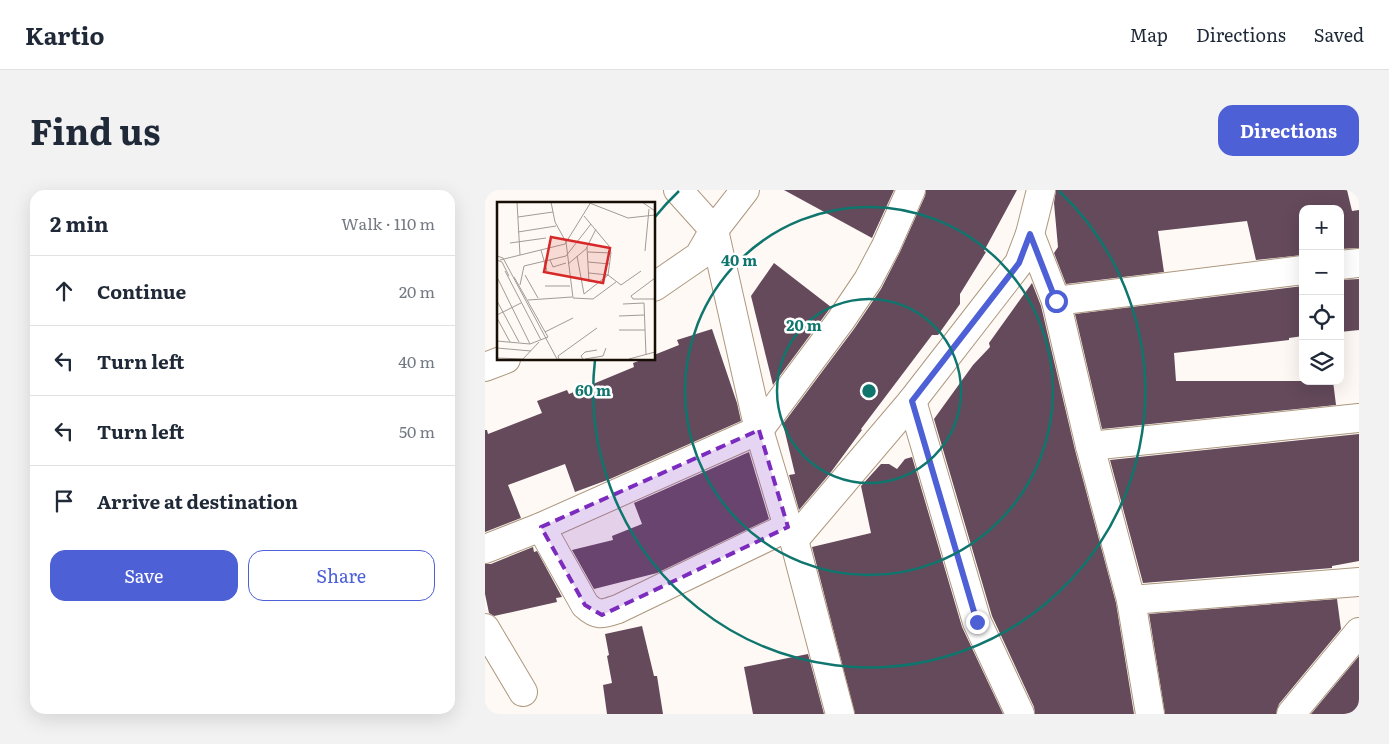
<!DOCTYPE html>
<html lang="en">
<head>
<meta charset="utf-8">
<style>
	body { margin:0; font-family:Literata,serif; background:#f2f2f3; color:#1f2937 }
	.controls { position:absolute; right:15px; top:15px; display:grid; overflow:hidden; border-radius:10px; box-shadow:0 5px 20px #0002 }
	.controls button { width:45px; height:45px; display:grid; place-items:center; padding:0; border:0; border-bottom:1px solid #e0e1e3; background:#fff; color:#1f2937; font:25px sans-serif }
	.stop { position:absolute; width:15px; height:15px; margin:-11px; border:4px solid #4e60d5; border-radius:50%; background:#fff }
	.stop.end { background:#4e60d5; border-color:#fff; box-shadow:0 1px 5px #0008 }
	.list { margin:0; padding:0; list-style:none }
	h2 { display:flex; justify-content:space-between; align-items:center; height:65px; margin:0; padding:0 20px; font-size:21px }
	h2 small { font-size:16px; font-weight:400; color:#747a83 }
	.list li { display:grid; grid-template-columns:32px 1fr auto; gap:15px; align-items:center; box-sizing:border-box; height:70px; padding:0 20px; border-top:1px solid #e0e1e3 }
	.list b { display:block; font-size:19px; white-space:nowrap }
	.list em { font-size:16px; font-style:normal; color:#747a83 }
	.actions { display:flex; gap:10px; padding:15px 20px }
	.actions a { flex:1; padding:11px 0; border:1px solid #4e60d5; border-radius:15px; text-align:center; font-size:18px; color:#4e60d5 }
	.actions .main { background:#4e60d5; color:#fff }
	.icon { flex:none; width:28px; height:28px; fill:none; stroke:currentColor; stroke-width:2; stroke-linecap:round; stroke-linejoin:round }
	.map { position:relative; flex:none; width:874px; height:524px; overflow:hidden; border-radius:15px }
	header { display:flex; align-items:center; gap:30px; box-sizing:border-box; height:70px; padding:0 25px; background:#fff; border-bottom:1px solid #e0e1e3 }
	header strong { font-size:24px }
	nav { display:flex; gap:28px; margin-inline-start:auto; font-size:18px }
	.intro { display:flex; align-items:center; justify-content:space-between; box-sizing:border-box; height:120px; padding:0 30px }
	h1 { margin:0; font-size:35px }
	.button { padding:12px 22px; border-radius:15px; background:#4e60d5; color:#fff; font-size:18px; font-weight:700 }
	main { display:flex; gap:30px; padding:0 30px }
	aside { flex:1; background:#fff; border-radius:15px; box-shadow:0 5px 20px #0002 }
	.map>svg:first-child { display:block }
	.building { fill:#644a5b }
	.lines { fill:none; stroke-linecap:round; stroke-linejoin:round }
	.minor-casing { stroke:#ad987f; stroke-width:30 }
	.minor { stroke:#fff; stroke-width:28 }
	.route { stroke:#4e60d5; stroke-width:6 }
	.marked { fill:#7b2cbf; fill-opacity:0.2; stroke:#7b2cbf; stroke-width:4; stroke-dasharray:10 6; stroke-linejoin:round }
	.ring { fill:none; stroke:#0f766e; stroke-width:2.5 }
	.inset-road { fill:none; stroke:#a29b95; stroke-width:1 }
	.view { fill:#d62828; fill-opacity:0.15; stroke:#d62828; stroke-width:2.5 }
	.inset-edge { fill:none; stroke:#170f06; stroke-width:2.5 }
	.centre { fill:#0f766e; stroke:#fff; stroke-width:2.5 }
	.ring-label { font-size:15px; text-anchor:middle; font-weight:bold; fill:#0f766e; stroke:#fff; stroke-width:5; stroke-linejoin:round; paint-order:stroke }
</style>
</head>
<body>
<header>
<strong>Kartio</strong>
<nav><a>Map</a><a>Directions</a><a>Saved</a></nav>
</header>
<div class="intro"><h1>Find us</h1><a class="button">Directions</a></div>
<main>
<aside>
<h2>2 min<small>Walk · 110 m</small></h2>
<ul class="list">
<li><svg class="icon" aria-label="ahead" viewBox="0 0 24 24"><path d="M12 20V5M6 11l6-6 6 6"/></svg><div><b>Continue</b></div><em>20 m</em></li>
<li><svg class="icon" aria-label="left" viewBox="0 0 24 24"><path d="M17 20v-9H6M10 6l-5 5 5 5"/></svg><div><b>Turn left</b></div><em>40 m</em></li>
<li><svg class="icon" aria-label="left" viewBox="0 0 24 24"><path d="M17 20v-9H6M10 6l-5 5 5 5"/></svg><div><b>Turn left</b></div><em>50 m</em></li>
<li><svg class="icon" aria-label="arrive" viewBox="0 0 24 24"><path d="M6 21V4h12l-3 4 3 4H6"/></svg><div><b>Arrive at destination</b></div></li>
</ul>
<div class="actions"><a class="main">Save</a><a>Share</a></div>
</aside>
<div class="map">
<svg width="874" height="524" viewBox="0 0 874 524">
	<rect width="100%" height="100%" fill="#fef9f4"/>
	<g class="building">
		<polygon points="299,0 409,0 387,48"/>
		<polygon points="441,0 532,0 499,61 501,62 475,104 475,114 453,145 447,145 376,239 377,240 346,282 314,320 304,285 310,284 298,234 369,139 396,99 415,62 440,6"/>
		<polygon points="571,0 862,0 867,21 874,20 874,58 855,59 855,19 818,19 818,65 771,70 762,31 673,41 679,82 581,94 569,63 573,57 569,13"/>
		<polygon points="289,73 346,117 288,195 266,106"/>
		<polygon points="874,89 874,140 855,142 855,90"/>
		<polygon points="547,93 556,116 590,260 631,413 649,524 550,524 549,517 507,426 449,229 488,175 505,157 504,153"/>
		<polygon points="818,96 818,146 804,148 804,150 689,163 691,191 848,191 851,215 617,239 590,124"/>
		<polygon points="227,139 252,213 256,231 125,289 90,302 80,274 23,295 36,328 0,342 0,240 2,240 3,244 57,223 52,211 82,200 84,204 149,177 148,173 159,169 169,169 169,165 194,155 192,150"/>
		<polygon points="874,244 874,371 847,376 847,378 658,393 625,270"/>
		<polygon points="264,262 284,329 172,383 109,399 87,360 128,350 127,346 157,334 149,313"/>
		<polygon points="427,267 477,437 518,524 370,524 327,357 386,343 376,296 396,274 404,274 412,279 420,269"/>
		<polygon points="48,357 49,362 52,361 77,407 71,408 72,412 9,426 4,423 0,404 0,374 6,374"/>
		<polygon points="852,409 856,439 794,514 791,524 680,524 664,424"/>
		<polygon points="157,436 169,486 172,486 178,524 122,524 118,495 127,493 122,466 124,465 120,444"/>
		<polygon points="323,464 339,524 268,524 259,477"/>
		<polygon points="874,466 874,524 826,524"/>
	</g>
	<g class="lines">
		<g class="minor-casing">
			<g id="minor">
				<polyline points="193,0 229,40 274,240 303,337 309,350 355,524"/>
				<polyline points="545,44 571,111 605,256 646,410 665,524"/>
				<polyline points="855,75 874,73"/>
				<polyline points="169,97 214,66 229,40 260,0"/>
				<polyline points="571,111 818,80"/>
				<polyline points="0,177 21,169"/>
				<polyline points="427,211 492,432 535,524"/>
				<polyline points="605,256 874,228"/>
				<path d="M56 337 100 415C113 427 118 424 133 419L303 337"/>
				<polyline points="309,350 427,211 534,73 545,44 556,0"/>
				<polyline points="0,359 56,337 274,240 356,130 383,90 401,56 426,0"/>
				<polyline points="646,410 874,392"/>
				<polyline points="0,438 38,502"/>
				<polyline points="806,524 874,442"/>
			</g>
		</g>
		<use href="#minor" class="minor"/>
	</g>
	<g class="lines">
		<polyline class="route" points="492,432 427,211 534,73 545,44 571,111"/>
	</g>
	<path class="marked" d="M274 240 303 337 117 425 100 415 56 337Z"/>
	<g class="ring">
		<circle cx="384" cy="201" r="92"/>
		<circle cx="384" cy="201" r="184"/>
		<path d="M170 27A276 276 0 0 1 194 1M574 1A276 276 0 1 1 110 170"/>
	</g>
	<g transform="translate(12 12)">
		<rect width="158" height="158" fill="#fef9f4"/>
		<path class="inset-road" d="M20 0 23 53M54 0 58 20 69 40 76 96 96 97 119 80M90 0 131 16 158 13M145 0 158 9M87 14 112 44 114 51 111 73 87 92M21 15 56 10M21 30 59 24M13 41 49 36M90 45 92 80M44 48 50 69M148 49 152 7M91 50 114 51M0 54 6 56 60 157M80 54 87 92M0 58 5 60 12 74M3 58 68 42 94 0M53 58 56 65 69 61M91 60 113 62M71 62 89 47 99 27M8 69 44 138M92 71 111 73 124 83 144 69M28 73 41 96M158 76 134 94 136 97H158M1 77 33 142M23 83 27 64 69 54 94 22M48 84H73M31 98 75 95M0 99 22 140M126 102 147 101 149 153M0 113 24 101M122 114 147 113M0 116 13 140M122 128H148M48 130 76 116M0 139 33 142 51 135 17 75M0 146 34 149M0 156 26 157M26 157 42 140M62 157 61 154 100 126M86 157 84 154 88 150 100 148M88 157 106 154 109 146M132 157 158 150"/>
		<path class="view" d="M54 35 113 46 106 81 47 70Z"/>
		<rect width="158" height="158" class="inset-edge"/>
	</g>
	<circle cx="384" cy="201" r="8" class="centre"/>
	<g class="ring-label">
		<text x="254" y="76">40 m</text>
		<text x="319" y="141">20 m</text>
		<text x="108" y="206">60 m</text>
	</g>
</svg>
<div class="controls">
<button>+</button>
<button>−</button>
<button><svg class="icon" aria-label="locate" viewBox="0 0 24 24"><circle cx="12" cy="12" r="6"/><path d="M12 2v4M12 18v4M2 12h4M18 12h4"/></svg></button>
<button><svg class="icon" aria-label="layers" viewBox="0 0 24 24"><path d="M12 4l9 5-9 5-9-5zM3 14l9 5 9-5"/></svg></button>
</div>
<div class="stop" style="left:571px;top:111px"></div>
<div class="stop end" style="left:492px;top:432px"></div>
</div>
</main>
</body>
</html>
